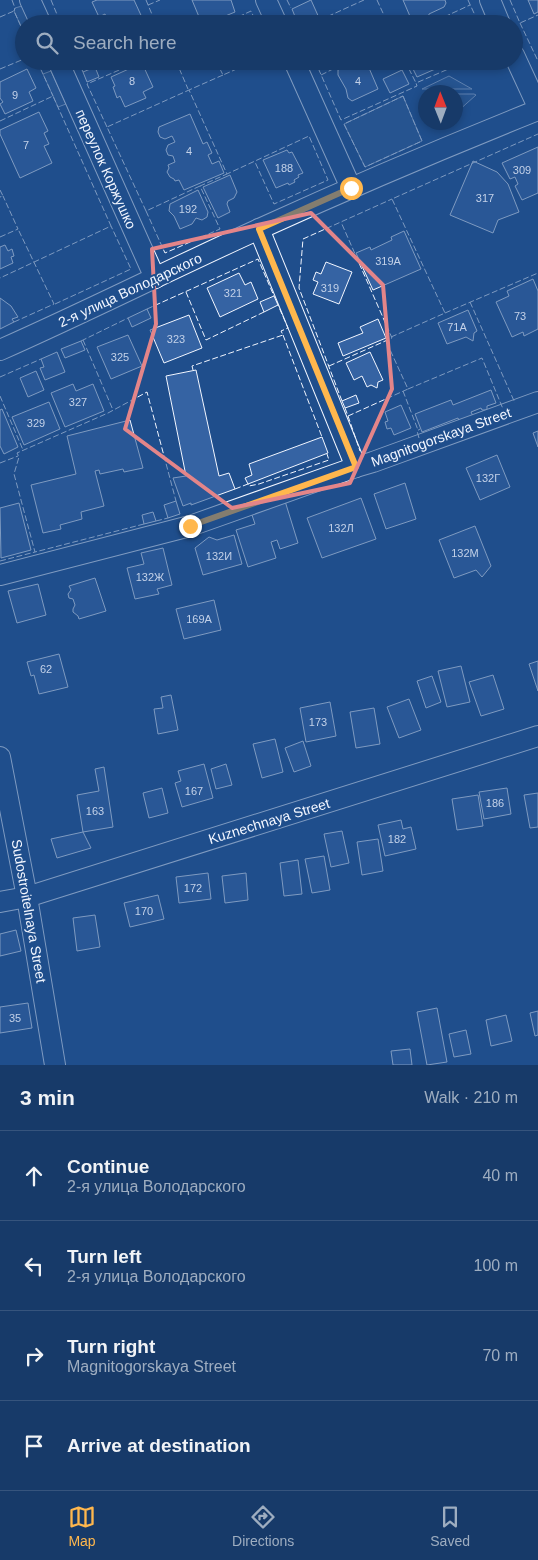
<!DOCTYPE html>
<html lang="en">
<head>
<meta charset="utf-8">
<style>
	body { margin:0; font-family:Helvetica,sans-serif; background:#244571; color:#f1f3f6 }
	.compass { position:absolute; left:418px; top:85px; width:45px; height:45px; border-radius:50%; background:#173a69; box-shadow:0 2px 8px #0003; rotate:359deg }
	.stop { position:absolute; width:15px; height:15px; margin:-11px; border:4px solid #ffb74d; border-radius:50%; background:#fff }
	.stop.end { background:#ffb74d; border-color:#fff; box-shadow:0 1px 5px #0008 }
	.list { margin:0; padding:0; list-style:none }
	h2 { display:flex; justify-content:space-between; align-items:center; height:65px; margin:0; padding:0 20px; font-size:21px }
	h2 small { font-size:16px; font-weight:400; color:#9eadc0 }
	.list li { display:grid; grid-template-columns:32px 1fr auto; gap:15px; align-items:center; box-sizing:border-box; height:90px; padding:0 20px; border-top:1px solid #36547d }
	.list b { display:block; font-size:19px; white-space:nowrap }
	.list p { margin:0; font-size:16px; white-space:nowrap; color:#9eadc0 }
	.list em { font-size:16px; font-style:normal; color:#9eadc0 }
	.icon { flex:none; width:28px; height:28px; fill:none; stroke:currentColor; stroke-width:2; stroke-linecap:round; stroke-linejoin:round }
	.map { position:relative; flex:none; width:538px; height:1065px; overflow:hidden }
	.search { position:absolute; background:#173a69; box-shadow:0 2px 8px #0003; left:15px; right:15px; top:15px; height:55px; display:flex; align-items:center; gap:12px; box-sizing:border-box; padding:0 18px; border-radius:28px; color:#9eadc0; font-size:19px }
	.sheet { height:425px; background:#173a69 }
	nav { display:flex; justify-content:space-around; align-items:center; box-sizing:border-box; height:70px; border-top:1px solid #36547d; background:#173a69; font-size:14px; color:#9eadc0 }
	nav a { display:grid; justify-items:center; gap:2px }
	nav .on { color:#ffb74d }
	.map>svg:first-child { display:block }
	.built { fill:#305b95; stroke:#a8bbd7 }
	.building { fill:#3563a3; stroke:#f2f6ff }
	.lines { fill:none; stroke-linecap:round; stroke-linejoin:round }
	.minor-casing { stroke:#f2f6ff; stroke-width:22 }
	.minor { stroke:#1f4e8c; stroke-width:20 }
	.fence { stroke:#f2f6ff; stroke-width:1; stroke-dasharray:6 2.5; stroke-linecap:butt }
	.route { stroke:#ffb74d; stroke-width:6 }
	.marked { fill:none; stroke:#e38589; stroke-width:4; stroke-linejoin:round }
	.labels { text-anchor:middle; dominant-baseline:central; stroke-width:4; stroke-linejoin:round; paint-order:stroke }
	.number-label { font-size:11px; fill:#c3d1e8 }
	.street-label { font-size:14px; fill:#f2f6ff; stroke:#1f4e8c }
</style>
</head>
<body>
<div class="map">
<svg width="538" height="1065" viewBox="0 0 538 1065">
	<rect width="100%" height="100%" fill="#1f4e8c"/>
	<g class="built">
		<polygon points="22,6 30,24 24,24 24,33 14,11 15,8"/>
		<polygon points="51,71 66,104 58,107 43,74"/>
		<polygon points="449,76 472,89 422,89"/>
		<polygon points="456,94 474,94 476,95 457,112"/>
		<polygon points="403,96 422,141 365,167 344,124"/>
	</g>
	<g class="building">
		<polygon points="97,0 134,0 145,24 109,24 105,14 99,17 92,2"/>
		<polygon points="192,0 231,0 235,12 206,24 202,24"/>
		<polygon points="311,0 320,20 313,24 298,24 292,9"/>
		<polygon points="403,0 445,0 446,3 444,7 429,14 428,19 423,21 417,19 412,21"/>
		<polygon points="528,0 538,0 538,12 534,14"/>
		<polygon points="357,61 366,61 378,89 352,101 348,98 346,89 338,75 338,70"/>
		<polygon points="409,61 448,61 449,63 417,77"/>
		<polygon points="142,63 153,87 143,92 146,98 125,107 120,96 117,98 113,87 115,86 111,77"/>
		<polygon points="95,67 99,77 87,82 83,72"/>
		<polygon points="27,69 36,88 29,92 33,101 5,114 0,104 3,102 0,98 0,82"/>
		<polygon points="402,70 409,84 390,93 383,79"/>
		<polygon points="39,112 48,131 44,133 49,144 44,146 52,163 20,178 0,134 0,130"/>
		<polygon points="190,114 203,144 207,142 212,153 208,155 212,164 219,161 224,173 184,190 179,180 175,181 174,179 170,177 167,172 169,168 168,165 175,162 173,156 168,155 166,150 168,145 175,142 172,136 165,139 160,137 158,132 159,127"/>
		<polygon points="538,147 538,193 522,200 515,186 518,184 515,177 510,179 502,163"/>
		<polygon points="287,150 289,153 292,152 303,173 298,175 299,177 294,180 295,182 289,185 288,183 276,188 263,160"/>
		<polygon points="473,161 497,172 508,184 519,212 498,220 493,233 450,215"/>
		<polygon points="230,175 237,192 234,198 228,201 227,204 230,212 218,218 203,187"/>
		<polygon points="198,190 208,212 207,217 202,220 196,218 192,224 180,229 174,216 169,211 170,204"/>
		<polygon points="404,231 421,269 373,290 356,253 370,247 371,250 392,240 391,237"/>
		<polygon points="5,245 8,251 12,249 14,256 11,257 13,263 0,269 0,247"/>
		<polygon points="326,262 352,272 339,304 313,294 318,282 313,280 316,272 321,274"/>
		<polygon points="239,273 245,285 251,282 258,299 220,317 207,288"/>
		<polygon points="533,279 538,291 538,329 524,336 523,332 512,337 496,302 509,296 507,291"/>
		<polygon points="274,296 278,305 264,312 260,302"/>
		<polygon points="0,298 11,306 18,317 12,319 14,322 0,329"/>
		<polygon points="147,309 151,318 132,327 128,318"/>
		<polygon points="468,310 477,331 474,333 473,341 466,337 447,344 438,323"/>
		<polygon points="189,315 202,348 164,363 150,330"/>
		<polygon points="378,319 386,338 343,356 338,343 363,333 360,327"/>
		<polygon points="128,335 142,366 111,379 97,347"/>
		<polygon points="81,341 85,350 65,358 61,349"/>
		<polygon points="57,352 65,372 45,380 40,368 44,367 41,359"/>
		<polygon points="370,352 383,380 378,382 377,388 371,385 367,387 362,376 354,380 346,363"/>
		<polygon points="196,370 219,476 229,473 235,489 191,505 191,503 183,506 173,478 186,476 166,376"/>
		<polygon points="36,371 44,390 28,397 20,378"/>
		<polygon points="73,384 76,391 93,384 104,411 65,427 51,393"/>
		<polygon points="491,390 496,403 487,406 487,410 482,410 481,408 471,412 473,416 459,421 458,418 422,432 415,414 451,400 453,405"/>
		<polygon points="356,395 359,403 345,408 342,401"/>
		<polygon points="49,402 60,429 24,445 12,417"/>
		<polygon points="401,405 411,428 394,435 391,428 387,429 385,422 388,421 385,412"/>
		<polygon points="2,409 18,447 4,454 0,446 0,410"/>
		<polygon points="130,420 143,468 124,472 123,469 100,474 99,470 95,471 104,506 81,512 82,519 60,525 61,529 43,533 31,485 76,474 67,436"/>
		<polygon points="538,431 538,447 533,433"/>
		<polygon points="322,437 328,453 248,484 245,478 252,475 249,464"/>
		<polygon points="497,455 510,487 480,500 466,468"/>
		<polygon points="405,483 416,519 386,529 374,494"/>
		<polygon points="361,498 376,539 322,558 307,518"/>
		<polygon points="176,501 180,514 168,518 164,505"/>
		<polygon points="285,501 298,543 280,549 277,540 271,542 276,558 248,567 236,530 255,524 251,512"/>
		<polygon points="19,503 31,550 1,558 0,508"/>
		<polygon points="153,512 156,521 144,524 142,515"/>
		<polygon points="475,526 491,566 482,577 476,570 454,578 439,540"/>
		<polygon points="234,535 242,564 203,575 195,548 209,537 217,540"/>
		<polygon points="163,548 172,585 157,589 159,594 135,599 127,568 144,564 141,553"/>
		<polygon points="95,578 106,611 79,619 78,616 73,612 73,609 75,605 73,599 69,598 68,594 71,590 69,586"/>
		<polygon points="38,584 46,615 17,623 8,591"/>
		<polygon points="214,600 221,630 184,639 176,609"/>
		<polygon points="59,654 68,687 39,694 34,675 31,676 27,662"/>
		<polygon points="538,661 538,691 529,664"/>
		<polygon points="461,666 470,702 447,707 438,671"/>
		<polygon points="493,675 504,709 481,716 469,682"/>
		<polygon points="432,676 441,702 426,708 417,681"/>
		<polygon points="171,695 178,730 158,734 154,709 163,708 161,697"/>
		<polygon points="409,699 421,730 399,738 387,707"/>
		<polygon points="330,702 336,736 306,742 300,708"/>
		<polygon points="374,708 380,744 356,748 350,712"/>
		<polygon points="275,739 283,772 262,778 253,744"/>
		<polygon points="303,741 311,766 294,772 285,748"/>
		<polygon points="204,764 213,798 182,807 175,783 181,781 178,771"/>
		<polygon points="226,764 232,785 216,789 211,769"/>
		<polygon points="104,767 113,827 83,832 77,795 99,791 95,769"/>
		<polygon points="162,788 168,813 149,818 143,793"/>
		<polygon points="507,788 511,814 484,819 479,792"/>
		<polygon points="538,793 538,827 530,828 524,795"/>
		<polygon points="478,795 483,826 457,830 452,799"/>
		<polygon points="401,820 403,829 411,827 416,849 385,856 378,825"/>
		<polygon points="342,831 349,863 331,867 324,834"/>
		<polygon points="83,832 91,848 57,858 51,839"/>
		<polygon points="378,839 383,871 362,875 357,842"/>
		<polygon points="324,856 330,890 312,893 305,859"/>
		<polygon points="298,860 302,894 284,896 280,863"/>
		<polygon points="208,873 211,899 179,903 176,877"/>
		<polygon points="246,873 248,900 225,903 222,876"/>
		<polygon points="158,895 164,919 130,927 124,903"/>
		<polygon points="95,915 100,947 77,951 73,918"/>
		<polygon points="16,930 21,951 0,956 0,934"/>
		<polygon points="28,1003 32,1028 0,1033 0,1007"/>
		<polygon points="437,1008 447,1062 427,1065 417,1012"/>
		<polygon points="538,1011 538,1035 535,1036 530,1013"/>
		<polygon points="506,1015 512,1041 491,1046 486,1020"/>
		<polygon points="466,1030 471,1054 454,1057 449,1034"/>
		<polygon points="410,1049 412,1065 393,1065 391,1051"/>
	</g>
	<g class="lines">
		<g class="minor-casing">
			<g id="minor">
				<polyline points="30,0 41,24"/>
				<polyline points="266,0 277,24"/>
				<polyline points="490,0 500,24"/>
				<polyline points="514,55 538,107"/>
				<polyline points="58,61 155,278"/>
				<polyline points="294,61 351,188"/>
				<polyline points="259,229 356,467"/>
				<path d="M0 350C86 312 171 269 257 230 349 188 443 148 538 110"/>
				<polyline points="0,575 190,526 356,467 373,462 538,402"/>
				<polyline points="0,757 27,897 55,1065"/>
				<polyline points="0,902 27,897 538,736"/>
			</g>
		</g>
		<use href="#minor" class="minor"/>
		<g class="fence">
			<polyline points="12,0 15,8 14,11"/>
			<polyline points="51,0 61,24"/>
			<polyline points="146,0 156,24"/>
			<polyline points="287,0 291,8"/>
			<polyline points="377,0 388,24"/>
			<polyline points="468,0 479,24"/>
			<polyline points="510,0 520,23 538,15"/>
			<polyline points="148,5 160,0"/>
			<polyline points="0,17 14,11 24,33"/>
			<polyline points="320,20 364,0"/>
			<polyline points="520,23 538,61"/>
			<polyline points="223,24 251,11 257,24"/>
			<polyline points="429,24 470,5"/>
			<polyline points="37,61 53,96"/>
			<polyline points="78,61 83,72"/>
			<polyline points="176,61 188,89"/>
			<polyline points="216,61 223,75 255,61"/>
			<polyline points="315,61 341,120 417,86 416,83 467,61"/>
			<polyline points="405,61 416,83"/>
			<polyline points="0,69 24,59"/>
			<polyline points="223,75 189,90 227,174 309,136 328,180 274,204 255,162"/>
			<polyline points="321,75 349,61"/>
			<polygon points="403,96 422,141 365,167 344,124"/>
			<polyline points="0,121 53,96 111,226 0,278"/>
			<polyline points="107,127 87,84 140,61"/>
			<polyline points="200,186 146,211 165,253 220,229 200,186 227,174"/>
			<polyline points="0,190 3,196 0,197"/>
			<polyline points="146,211 107,127 189,90"/>
			<polyline points="0,237 18,229 3,196"/>
			<polyline points="186,292 206,340 264,312"/>
			<polyline points="470,302 515,403"/>
			<polyline points="55,304 131,269 111,226"/>
			<polyline points="147,309 258,259 274,296"/>
			<polyline points="445,313 538,273"/>
			<polyline points="14,322 54,304 18,229"/>
			<polyline points="283,335 322,437"/>
			<polyline points="391,337 445,313 392,199 538,134"/>
			<polyline points="83,340 113,410"/>
			<polyline points="81,341 128,318"/>
			<polyline points="329,366 392,338 341,222"/>
			<polyline points="193,370 192,366 283,335 281,331 288,328 278,305"/>
			<polyline points="0,377 41,359"/>
			<polyline points="408,389 482,358 503,409"/>
			<polyline points="403,391 418,430"/>
			<polyline points="0,396 23,450"/>
			<polyline points="342,401 299,288 303,239 392,199"/>
			<polyline points="345,408 348,416 408,389 386,341"/>
			<polyline points="348,416 360,451"/>
			<polyline points="419,438 417,431 420,429"/>
			<polyline points="0,463 18,456"/>
			<polyline points="235,489 248,484 249,486 259,484 329,460 327,454"/>
			<polyline points="156,521 168,518"/>
			<polyline points="144,524 35,552 14,474 19,457 17,453 108,413 147,392 176,501"/>
			<polyline points="0,561 35,552"/>
		</g>
	</g>
	<g class="lines">
		<polyline class="route" points="190,526 356,467 259,229 351,188"/>
	</g>
	<path d="M0 0H538V1065H0ZM311 213 383 285 392 389 350 483 232 508 125 429 156 324 152 249Z" fill="#1f4e8c" fill-opacity=".55" fill-rule="evenodd"/>
	<path class="marked" d="M311 213 383 285 392 389 350 483 232 508 125 429 156 324 152 249Z"/>
	<g class="labels">
		<g class="number-label">
			<text x="132" y="81">8</text>
			<text x="358" y="81">4</text>
			<text x="15" y="95">9</text>
			<text x="26" y="145">7</text>
			<text x="189" y="151">4</text>
			<text x="284" y="168">188</text>
			<text x="522" y="170">309</text>
			<text x="485" y="198">317</text>
			<text x="188" y="209">192</text>
			<text x="388" y="261">319А</text>
			<text x="330" y="288">319</text>
			<text x="233" y="293">321</text>
			<text x="520" y="316">73</text>
			<text x="457" y="327">71А</text>
			<text x="176" y="339">323</text>
			<text x="120" y="357">325</text>
			<text x="78" y="402">327</text>
			<text x="36" y="423">329</text>
			<text x="488" y="478">132Г</text>
			<text x="341" y="528">132Л</text>
			<text x="465" y="553">132М</text>
			<text x="219" y="556">132И</text>
			<text x="150" y="577">132Ж</text>
			<text x="199" y="619">169А</text>
			<text x="46" y="669">62</text>
			<text x="318" y="722">173</text>
			<text x="194" y="791">167</text>
			<text x="495" y="803">186</text>
			<text x="95" y="811">163</text>
			<text x="397" y="839">182</text>
			<text x="193" y="888">172</text>
			<text x="144" y="911">170</text>
			<text x="15" y="1018">35</text>
		</g>
		<g class="street-label">
			<text transform="translate(106 169) rotate(66)">переулок Коржушко</text>
			<text transform="translate(130 290) rotate(-25)">2-я улица Володарского</text>
			<text transform="translate(441 437) rotate(-20)">Magnitogorskaya Street</text>
			<text transform="translate(269 821) rotate(-17)">Kuznechnaya Street</text>
			<text transform="translate(29 911) rotate(80)">Sudostroitelnaya Street</text>
		</g>
	</g>
</svg>
<svg class="compass" viewBox="-18 -18 36 36"><path d="M0-13l5 13h-10z" fill="#e53935"/><path d="M0 13l5-13h-10z" fill="#9eadc0"/></svg>
<div class="stop" style="left:351px;top:188px"></div>
<div class="stop end" style="left:190px;top:526px"></div>
<div class="search"><svg class="icon" aria-label="search" viewBox="0 0 24 24"><circle cx="10" cy="10" r="6"/><path d="M15 15l6 6"/></svg>Search here</div>
</div>
<section class="sheet">
<h2>3 min<small>Walk · 210 m</small></h2>
<ul class="list">
<li><svg class="icon" aria-label="ahead" viewBox="0 0 24 24"><path d="M12 20V5M6 11l6-6 6 6"/></svg><div><b>Continue</b><p>2-я улица Володарского</p></div><em>40 m</em></li>
<li><svg class="icon" aria-label="left" viewBox="0 0 24 24"><path d="M17 20v-9H6M10 6l-5 5 5 5"/></svg><div><b>Turn left</b><p>2-я улица Володарского</p></div><em>100 m</em></li>
<li><svg class="icon" aria-label="right" viewBox="0 0 24 24"><path d="M7 20v-9h11M14 6l5 5-5 5"/></svg><div><b>Turn right</b><p>Magnitogorskaya Street</p></div><em>70 m</em></li>
<li><svg class="icon" aria-label="arrive" viewBox="0 0 24 24"><path d="M6 21V4h12l-3 4 3 4H6"/></svg><div><b>Arrive at destination</b></div></li>
</ul>
</section>
<nav>
<a class="on"><svg class="icon" aria-label="map" viewBox="0 0 24 24"><path d="M3 6l6-2 6 2 6-2v14l-6 2-6-2-6 2zM9 4v14M15 6v14"/></svg>Map</a>
<a><svg class="icon" aria-label="directions" viewBox="0 0 24 24"><path d="M12 3l9 9-9 9-9-9zM9 14v-3h6M13 9l2 2-2 2"/></svg>Directions</a>
<a><svg class="icon" aria-label="saved" viewBox="0 0 24 24"><path d="M7 4h10v16l-5-4-5 4z"/></svg>Saved</a>
</nav>
</body>
</html>
